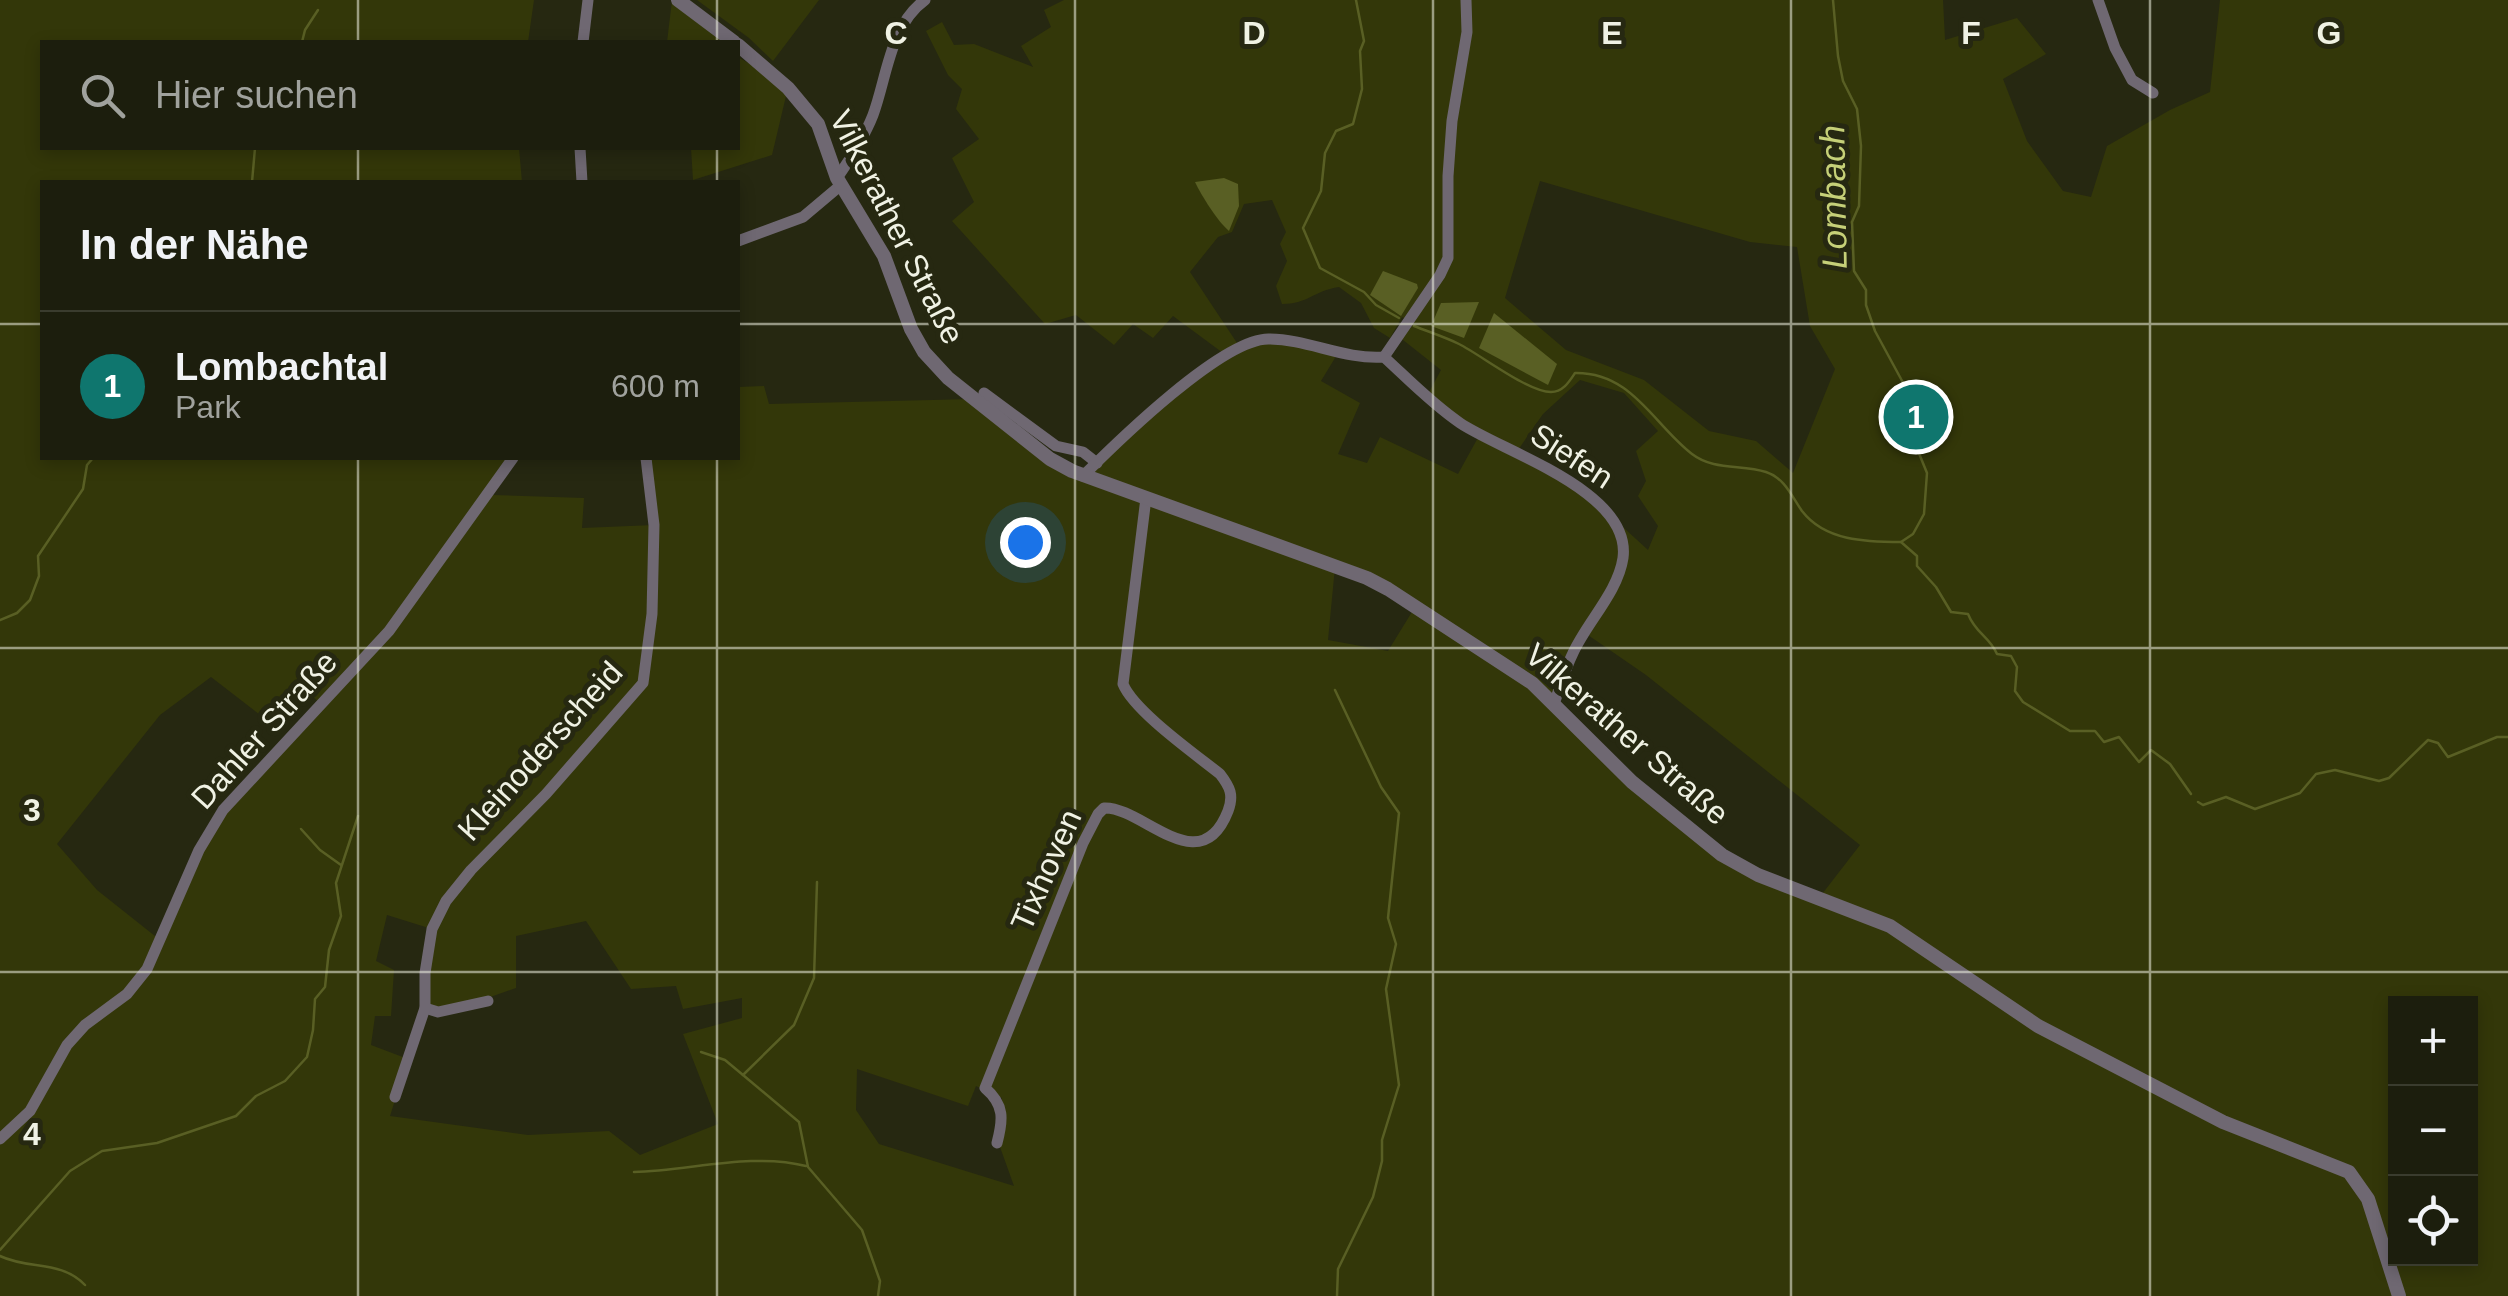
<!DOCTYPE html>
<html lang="de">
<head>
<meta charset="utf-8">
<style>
	body { margin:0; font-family:Helvetica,sans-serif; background:#292b1b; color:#f1f3f6 }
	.controls { position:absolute; right:30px; bottom:30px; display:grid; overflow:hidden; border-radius:0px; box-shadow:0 5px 15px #0003 }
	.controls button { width:90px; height:90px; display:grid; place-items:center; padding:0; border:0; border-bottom:2px solid #3a3c2e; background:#1c1e0d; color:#f1f3f6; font:50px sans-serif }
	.you { position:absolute; left:1025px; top:542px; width:35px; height:35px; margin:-25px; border:8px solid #fff; border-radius:50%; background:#1a73e8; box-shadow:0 0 0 15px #1a73e833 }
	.badge { display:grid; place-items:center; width:65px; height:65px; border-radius:50%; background:#0f766e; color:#fff; font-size:32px; font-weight:700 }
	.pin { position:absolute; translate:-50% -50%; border:5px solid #fff; box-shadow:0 2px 10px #0006 }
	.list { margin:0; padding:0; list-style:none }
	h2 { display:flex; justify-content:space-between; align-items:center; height:130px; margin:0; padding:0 40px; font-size:42px }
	h2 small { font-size:32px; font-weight:400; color:#a0a29d }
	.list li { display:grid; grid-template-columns:65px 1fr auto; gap:30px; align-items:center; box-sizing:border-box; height:150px; padding:0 40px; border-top:2px solid #3a3c2e }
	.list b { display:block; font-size:38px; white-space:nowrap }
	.list p { margin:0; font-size:32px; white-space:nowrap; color:#a0a29d }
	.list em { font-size:32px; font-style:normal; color:#a0a29d }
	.icon { flex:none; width:55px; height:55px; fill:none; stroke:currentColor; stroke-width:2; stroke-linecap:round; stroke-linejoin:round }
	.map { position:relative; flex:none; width:2508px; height:1296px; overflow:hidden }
	.search { position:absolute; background:#1c1e0d; box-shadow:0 5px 15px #0003; left:40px; top:40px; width:700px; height:110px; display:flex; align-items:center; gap:25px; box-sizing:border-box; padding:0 35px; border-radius:0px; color:#a0a29d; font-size:38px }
	.panel { position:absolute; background:#1c1e0d; box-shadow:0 5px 15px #0003; left:40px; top:180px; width:700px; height:280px; border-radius:0px }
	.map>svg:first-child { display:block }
	.green { fill:#333709; fill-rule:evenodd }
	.water { fill:#595f24 }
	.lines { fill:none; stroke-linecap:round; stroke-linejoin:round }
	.stream { stroke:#595f24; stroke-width:2.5 }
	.minor { stroke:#6f6872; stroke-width:11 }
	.tertiary { stroke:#6f6872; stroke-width:14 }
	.grid { fill:none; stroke:#f0f2e4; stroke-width:2.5; stroke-opacity:0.55 }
	.labels { text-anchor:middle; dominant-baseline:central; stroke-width:10; stroke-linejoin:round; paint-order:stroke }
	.street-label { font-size:32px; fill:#f0f2e4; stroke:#262811 }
	.water-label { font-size:35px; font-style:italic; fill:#c6d078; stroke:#262811 }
	.grid-label { font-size:32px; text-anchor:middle; font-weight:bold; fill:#f0f2e4; stroke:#262811; stroke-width:10; stroke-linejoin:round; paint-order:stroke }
</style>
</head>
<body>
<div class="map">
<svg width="2508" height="1296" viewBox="0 0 2508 1296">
	<rect width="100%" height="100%" fill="#262811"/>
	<g class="green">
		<path d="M0 0H534L528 42H42V148H519L522 182H42V458H511L492 495 584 498 582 528 654 525 646 458H738V387L764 386 769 404 973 399 1083 476 1223 353 1173 316 1153 338 1133 324 1114 345 1076 315 1045 324 952 221 974 202 952 158 979 139 956 109 962 89 948 75 926 31 942 22 954 45 974 44 1033 67 1021 46 1051 27 1044 10 1064 0H1943L1945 40 2017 18 2046 54 2003 79 2027 141 2063 191 2091 197 2107 146 2170 110 2210 92 2220 0H2508V1296H0ZM1540 181 1750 242 1797 247 1810 326 1835 369 1793 473 1756 441 1709 431 1644 380 1566 350 1505 298ZM1272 200 1286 232 1280 244 1287 261 1276 286 1282 304C1308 304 1313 291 1339 287L1361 303 1374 328 1390 338 1402 317 1408 320 1398 336 1441 370 1427 396 1480 434 1458 474 1380 437 1367 463 1338 454 1360 403 1321 381 1338 353 1256 340 1239 346 1190 272 1218 237 1232 232 1244 204ZM1580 380 1624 393 1658 431 1636 451 1646 481 1638 496 1658 526 1648 550 1589 496 1518 450 1543 414ZM1335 567 1415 607 1388 651 1328 640ZM1585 633 1646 675 1860 845 1819 898 1758 875 1632 782 1554 704ZM211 677 264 718 304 689 321 704 210 829 160 940 97 890 57 844 160 715ZM387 915 432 929 425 1008 451 1011 516 988V936L586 921 631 989 676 986 683 1009 742 998V1018L683 1034 718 1124 640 1155 609 1131 528 1135 390 1116 408 1059 371 1045 375 1016H391L394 970 376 961ZM2396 1004H2470V1258H2396ZM857 1069 968 1106 976 1086 1002 1098 1000 1147 1014 1186 879 1144 856 1110Z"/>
		<polygon points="697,0 819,0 773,61 749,38"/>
		<polygon points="672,1 724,42 667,42"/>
		<polygon points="738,57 767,74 786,96 772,155 693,180 691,148 738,148"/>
	</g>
	<g class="water">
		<path d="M1224 178 1238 184 1239 206 1229 231C1218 222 1201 195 1195 182Z"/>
		<polygon points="1383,271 1417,284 1418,288 1401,316 1370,295"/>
		<polygon points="1479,302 1464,338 1431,326 1441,303"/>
		<polygon points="1494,313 1557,364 1548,385 1479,348"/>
	</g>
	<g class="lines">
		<g class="stream">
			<polyline points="1356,0 1364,41 1360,51 1362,89 1353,124 1336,131 1325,153 1321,191 1303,228 1320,268 1364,292 1376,305 1399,318"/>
			<path d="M1833 0 1838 56 1843 81 1857 109 1861 146 1859 206 1852 222 1854 271 1866 290V305L1875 331 1907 390 1918 423 1916 446 1927 473 1924 514 1913 534 1901 542 1917 556V566L1936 587 1951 612 1968 614C1976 634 1989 636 1997 654L2011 656 2017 667 2015 691 2023 702 2070 731H2095L2104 742 2119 737 2139 762 2151 750 2170 764 2191 794"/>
			<polyline points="302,42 305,30 318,10"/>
			<polyline points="252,182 255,148"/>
			<path d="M1414 326C1429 332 1445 337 1459 344 1481 355 1528 392 1551 392 1563 392 1569 382 1575 373 1632 372 1653 424 1692 454 1714 471 1742 464 1766 472 1785 478 1792 497 1802 511 1825 541 1866 542 1901 542"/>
			<polyline points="0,620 17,613 30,600 39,576 38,556 83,489 87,465 93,458"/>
			<polyline points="1335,690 1381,787 1399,813 1388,918 1396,944 1386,989 1399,1085 1382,1140 1382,1161 1373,1197 1338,1269 1337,1296"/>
			<polyline points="2198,802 2203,805 2226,797 2255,809 2300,793 2316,774 2335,770 2379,781 2389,778 2428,740 2438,743 2448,757 2497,737 2508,737"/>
			<polyline points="301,829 320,850 341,865"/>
			<polyline points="817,882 814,978 794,1025 743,1075 799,1122 808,1167 862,1230 880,1281 878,1296"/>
			<polyline points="701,1052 725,1060 743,1075"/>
			<path d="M634 1172C689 1171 752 1152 806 1166"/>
			<polyline points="0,1250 70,1171 102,1151 157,1143 236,1116 256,1096 285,1081 307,1057 313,1030 315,999 325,987 329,950 341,916 336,883 358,816"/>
			<path d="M0 1256C29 1270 61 1260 85 1285"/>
		</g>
		<g class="minor">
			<polyline points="2098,0 2115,48 2132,80 2153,93"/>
			<polyline points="583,42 588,0"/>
			<polyline points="580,148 582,182"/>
			<path d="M837 178C851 158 864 138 873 115 887 77 890 25 925 0"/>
			<polyline points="738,241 803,217 841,185"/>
			<polyline points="1384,357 1440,275 1448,258 1448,176 1452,121 1467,32 1466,0"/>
			<polyline points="984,393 1056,446 1083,452 1097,463"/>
			<path d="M1083 476C1117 442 1223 338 1269 339 1308 339 1344 360 1384 357 1408 379 1432 404 1460 423 1503 452 1632 491 1623 558 1618 592 1587 622 1573 653 1565 669 1560 687 1554 704"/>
			<polyline points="425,1008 438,1012 488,1001"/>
			<polyline points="395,1097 425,1008 425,973 432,929 446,901 471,870 546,794 643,683 652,614 654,525 646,458"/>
			<polyline points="0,1139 30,1111 67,1045 85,1025 127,994 147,969 199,850 223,810 389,631 513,458"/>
			<path d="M997 1143C1003 1120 1005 1105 985 1088L1083 843 1098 814 1104 808C1142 806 1200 883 1228 811 1234 795 1230 787 1220 774 1195 754 1134 711 1123 684L1146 498"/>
		</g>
		<g class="tertiary">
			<polyline points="678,0 734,42"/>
			<polyline points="738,45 788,88 818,124 837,178 884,256 911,329 924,352 948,378 1050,459 1072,471 1367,578 1388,589 1532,683 1632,782 1722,855 1758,875 1890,926 2038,1026 2223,1122 2349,1172 2368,1199 2399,1296"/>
		</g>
	</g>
	<path class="grid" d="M358 0V42M717 0V42M1075 0V1296M1433 0V1296M1791 0V1296M2150 0V1296M358 148V182M717 148V182M0 324H42M738 324H2508M358 458V1296M717 458V1296M0 648H2508M0 972H2508"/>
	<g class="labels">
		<g class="street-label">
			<text transform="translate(897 227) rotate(63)">Vilkerather Straße</text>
			<text transform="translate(1572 456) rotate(33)">Siefen</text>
			<text transform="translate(264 730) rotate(-48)">Dahler Straße</text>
			<text transform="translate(1627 734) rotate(41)">Vilkerather Straße</text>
			<text transform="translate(540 751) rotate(-48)">Kleinoderscheid</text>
			<text transform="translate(1046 870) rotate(-66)">Tixhoven</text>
		</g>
		<g class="water-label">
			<text transform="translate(1833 197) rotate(-91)">Lombach</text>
		</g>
	</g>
	<g class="grid-label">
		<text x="896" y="44">C</text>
		<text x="1254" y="44">D</text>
		<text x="1612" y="44">E</text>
		<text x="1971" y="44">F</text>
		<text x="2329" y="44">G</text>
		<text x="32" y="821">3</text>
		<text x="32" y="1145">4</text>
	</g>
</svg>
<div class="controls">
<button>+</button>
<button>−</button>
<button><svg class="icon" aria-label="locate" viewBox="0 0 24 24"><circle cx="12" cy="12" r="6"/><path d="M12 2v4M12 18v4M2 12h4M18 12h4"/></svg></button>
</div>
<div class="you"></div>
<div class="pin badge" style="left:1916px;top:417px">1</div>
<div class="search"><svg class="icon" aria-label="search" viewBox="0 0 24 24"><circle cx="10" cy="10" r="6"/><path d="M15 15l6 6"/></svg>Hier suchen</div>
<section class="panel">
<h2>In der Nähe<small></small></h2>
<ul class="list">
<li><span class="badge">1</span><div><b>Lombachtal</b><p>Park</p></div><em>600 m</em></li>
</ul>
</section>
</div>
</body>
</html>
